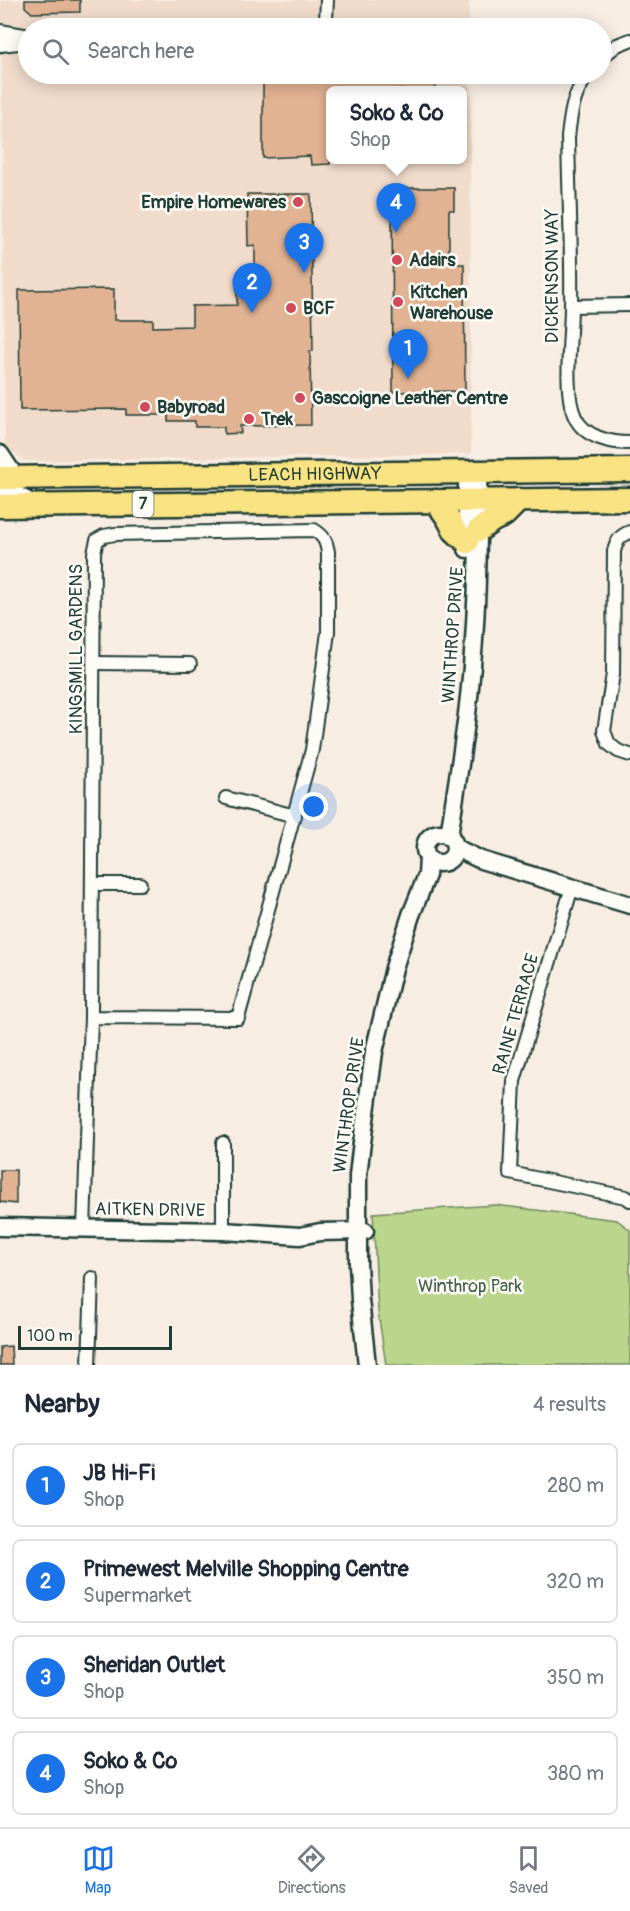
<!DOCTYPE html>
<html lang="en">
<head>
<meta charset="utf-8">
<style>
	body { margin:0; font-family:Pangolin,sans-serif; background:#f2f2f3; color:#1f2937 }
	.scale { position:absolute; left:18px; bottom:15px; width:154px; box-sizing:border-box; padding-left:6px; border:3px solid #1f3d34; border-top:0; font-size:16px; line-height:21px; white-space:nowrap; color:#1f3d34; -webkit-text-stroke:4px #fdfcf7; paint-order:stroke }
	.you { position:absolute; left:314px; top:807px; width:21px; height:21px; margin:-15px; border:4px solid #fff; border-radius:50%; background:#1a73e8; box-shadow:0 0 0 9px #1a73e833 }
	.badge { display:grid; place-items:center; width:39px; height:39px; border-radius:50%; background:#1a73e8; color:#fff; font-size:20px; font-weight:700 }
	.pin { position:absolute; translate:-50% -50px; filter:drop-shadow(0 2px 3px #0008) }
	.pin::after { content:''; position:absolute; top:32px; width:21px; height:18px; background:inherit; clip-path:polygon(0 0,100% 0,50% 100%) }
	.popup { position:absolute; left:326px; top:86px; width:141px; height:78px; box-sizing:border-box; display:grid; place-content:center; border-radius:9px; background:#fff; filter:drop-shadow(0 2px 4px #0005); font-size:20px; white-space:nowrap; color:#747a83 }
	.popup b { font-size:22px; color:#1f2937 }
	.popup::after { content:''; position:absolute; left:50%; top:100%; margin-left:-12px; border:12px solid transparent; border-top-color:#fff }
	.list { margin:0; padding:0; list-style:none }
	h2 { display:flex; justify-content:space-between; align-items:center; height:78px; margin:0; padding:0 24px; font-size:26px }
	h2 small { font-size:20px; font-weight:400; color:#747a83 }
	.list li { display:grid; grid-template-columns:39px 1fr auto; gap:18px; align-items:center; box-sizing:border-box; height:84px; margin:0 12px 12px; padding:0 12px; border:2px solid #e0e1e3; border-radius:9px }
	.list b { display:block; font-size:22px; white-space:nowrap }
	.list p { margin:0; font-size:20px; white-space:nowrap; color:#747a83 }
	.list em { font-size:20px; font-style:normal; color:#747a83 }
	.icon { flex:none; width:33px; height:33px; fill:none; stroke:currentColor; stroke-width:2; stroke-linecap:round; stroke-linejoin:round }
	.map { position:relative; flex:none; width:630px; height:1365px; overflow:hidden }
	.search { position:absolute; background:#fff; box-shadow:0 3px 15px #0003; left:18px; right:18px; top:18px; height:66px; display:flex; align-items:center; gap:15px; box-sizing:border-box; padding:0 21px; border-radius:33px; color:#747a83; font-size:22px }
	.sheet { height:462px; background:#fff }
	nav { display:flex; justify-content:space-around; align-items:center; box-sizing:border-box; height:84px; border-top:2px solid #e0e1e3; background:#fff; font-size:16px; color:#747a83 }
	nav a { display:grid; justify-items:center; gap:3px }
	nav .on { color:#1a73e8 }
	.map>svg:first-child { display:block }
	.built { fill:#f1dccb; fill-rule:evenodd }
	.green { fill:#bbd58c; stroke:#6d8960; stroke-width:1.5 }
	.building { fill:#e2b393; stroke:#1f3d34; stroke-width:1.5 }
	.lines { fill:none; stroke-linecap:round; stroke-linejoin:round }
	.street-casing { stroke:#1f3d34; stroke-width:16 }
	.secondary-casing { stroke:#1f3d34; stroke-width:21 }
	.highway-casing { stroke:#1f3d34; stroke-width:27 }
	.street { stroke:#fdfcf7; stroke-width:12 }
	.secondary { stroke:#fdfcf7; stroke-width:16 }
	.highway { stroke:#f8e281; stroke-width:22 }
	.poi-dot { fill:#d1495b; stroke:#fdfcf7; stroke-width:2 }
	.labels { text-anchor:middle; dominant-baseline:central; stroke-width:5; stroke-linejoin:round; paint-order:stroke }
	.shield { fill:#fdfcf7; stroke:#62766e; stroke-width:1.5 }
	.shield-label { font-size:16px; font-weight:bold; fill:#1f3d34 }
	.poi-label { font-size:18px; font-weight:bold; fill:#1f3d34; stroke:#fdfcf7; text-anchor:start }
	.street-label { font-size:18px; fill:#1f3d34; stroke:#fdfcf7 }
	.park-label { font-size:18px; fill:#46634a; stroke:#fdfcf7 }
</style>
</head>
<body>
<div class="map">
<svg width="630" height="1365" viewBox="0 0 630 1365">
	<rect width="100%" height="100%" fill="#f8ede3"/>
	<filter id="ink" filterUnits="userSpaceOnUse"><feTurbulence type="fractalNoise" baseFrequency=".0167" numOctaves="2"/><feDisplacementMap in="SourceGraphic" scale="12" xChannelSelector="R" yChannelSelector="G"/><feConvolveMatrix kernelMatrix="1 2 1 2 8 2 1 2 1" color-interpolation-filters="sRGB"/></filter>
	<g filter="url(#ink)">
		<path class="built" d="M1 0H469V28H28V74H470L471 454 24 461 5 446ZM330 91H462V160H330Z"/>
		<polygon class="green" points="495,1205 617,1220 630,1230 630,1365 386,1365 378,1312 373,1213"/>
		<g class="building">
			<polygon points="25,0 80,0 80,12 32,13 25,7"/>
			<polygon points="263,74 355,74 355,77 435,77 435,90 330,90 330,164 311,165 310,156 263,158"/>
			<polygon points="392,188 454,188 454,210 449,210 449,264 464,264 465,391 393,392"/>
			<polygon points="247,194 311,194 313,351 310,351 311,425 240,426 241,433 224,434 224,427 195,427 195,421 168,421 168,415 126,415 126,409 20,410 19,290 114,289 114,320 153,320 153,327 192,326 192,306 237,305 237,287 255,286 255,245 248,246"/>
			<polygon points="0,1170 16,1170 16,1204 0,1202"/>
			<polygon points="11,1346 12,1365 0,1365 0,1347"/>
		</g>
		<g class="lines">
			<g class="street-casing">
				<g id="street">
					<polyline points="321,28 326,19 327,0"/>
					<polyline points="0,31 24,35 28,37"/>
					<polyline points="0,45 28,42"/>
					<polyline points="602,57 617,45 630,40"/>
					<path d="M588 74C573 95 571 111 568 137 569 193 572 251 571 307 571 336 563 392 575 417 584 437 610 443 630 443"/>
					<polyline points="571,306 630,305"/>
					<path d="M630 532C619 536 617 541 614 551L613 674 604 731 609 744 618 751 630 755"/>
					<polyline points="94,663 190,664"/>
					<polyline points="226,798 295,816"/>
					<polyline points="93,884 140,884"/>
					<polyline points="572,887 514,1081 510,1173 626,1197 630,1200"/>
					<polyline points="223,1143 223,1231"/>
					<path d="M84 1229 91 1017 94 553 97 540 104 536 115 534 314 530C324 536 326 541 328 552V632L312 750 238 1018 91 1017"/>
					<polyline points="89,1365 92,1278"/>
				</g>
			</g>
			<g class="secondary-casing">
				<g id="secondary">
					<polyline points="0,38 0,43"/>
					<polyline points="0,454 16,478"/>
					<polyline points="467,473 467,549"/>
					<polyline points="0,492 17,495 30,502"/>
					<circle cx="440" cy="848" r="15"/>
					<path d="M449 836C455 795 462 755 467 714 477 634 479 553 478 472"/>
					<polyline points="456,848 481,860 630,905"/>
					<polyline points="0,1227 223,1231 300,1236 320,1232 365,1231"/>
					<polyline points="367,1365 360,1300 358,1264 358,1176 361,1150 374,1052 394,968 411,915 427,875 428,858"/>
				</g>
			</g>
			<g class="highway-casing">
				<g id="highway">
					<path id="s1" d="M0 478 630 470"/>
					<polyline points="436,501 448,518 455,531 467,542"/>
					<polyline points="0,506 630,499"/>
					<polyline points="479,530 493,520 504,515 519,500"/>
				</g>
			</g>
			<use href="#street" class="street"/>
			<use href="#secondary" class="secondary"/>
			<use href="#highway" class="highway"/>
		</g>
	</g>
	<g class="poi-dot">
		<circle cx="298" cy="202" r="6"/>
		<circle cx="397" cy="260" r="6"/>
		<circle cx="398" cy="302" r="6"/>
		<circle cx="291" cy="308" r="6"/>
		<circle cx="300" cy="398" r="6"/>
		<circle cx="145" cy="407" r="6"/>
		<circle cx="249" cy="419" r="6"/>
	</g>
	<g class="labels">
		<rect class="shield" x="132.5" y="491" width="21" height="26" rx="4.5"/>
		<g class="shield-label">
			<text x="143" y="504">7</text>
		</g>
		<g class="poi-label">
			<text x="286" y="202" text-anchor="end">Empire Homewares</text>
			<text x="409" y="260">Adairs</text>
			<text x="410" y="292">Kitchen<tspan x="410" dy="21">Warehouse</tspan></text>
			<text x="303" y="308">BCF</text>
			<text x="312" y="398">Gascoigne Leather Centre</text>
			<text x="157" y="407">Babyroad</text>
			<text x="261" y="419">Trek</text>
		</g>
		<g class="street-label">
			<text transform="translate(552 276) rotate(-90)">DICKENSON WAY</text>
			<text stroke="none"><textPath href="#s1" startOffset="315">LEACH HIGHWAY</textPath></text>
			<text transform="translate(453 635) rotate(-86)">WINTHROP DRIVE</text>
			<text transform="translate(76 649) rotate(-90)">KINGSMILL GARDENS</text>
			<text transform="translate(516 1014) rotate(-74)">RAINE TERRACE</text>
			<text transform="translate(349 1105) rotate(-82)">WINTHROP DRIVE</text>
			<text transform="translate(150 1210) rotate(1)">AITKEN DRIVE</text>
		</g>
		<g class="park-label">
			<text x="470" y="1286">Winthrop Park</text>
		</g>
	</g>
</svg>
<div class="scale">100 m</div>
<div class="you"></div>
<div class="pin badge" style="left:408px;top:379px">1</div>
<div class="pin badge" style="left:252px;top:313px">2</div>
<div class="pin badge" style="left:304px;top:273px">3</div>
<div class="pin badge" style="left:396px;top:233px">4</div>
<div class="popup"><b>Soko &amp; Co</b>Shop</div>
<div class="search"><svg class="icon" aria-label="search" viewBox="0 0 24 24"><circle cx="10" cy="10" r="6"/><path d="M15 15l6 6"/></svg>Search here</div>
</div>
<section class="sheet">
<h2>Nearby<small>4 results</small></h2>
<ul class="list">
<li><span class="badge">1</span><div><b>JB Hi-Fi</b><p>Shop</p></div><em>280 m</em></li>
<li><span class="badge">2</span><div><b>Primewest Melville Shopping Centre</b><p>Supermarket</p></div><em>320 m</em></li>
<li><span class="badge">3</span><div><b>Sheridan Outlet</b><p>Shop</p></div><em>350 m</em></li>
<li><span class="badge">4</span><div><b>Soko &amp; Co</b><p>Shop</p></div><em>380 m</em></li>
</ul>
</section>
<nav>
<a class="on"><svg class="icon" aria-label="map" viewBox="0 0 24 24"><path d="M3 6l6-2 6 2 6-2v14l-6 2-6-2-6 2zM9 4v14M15 6v14"/></svg>Map</a>
<a><svg class="icon" aria-label="directions" viewBox="0 0 24 24"><path d="M12 3l9 9-9 9-9-9zM9 14v-3h6M13 9l2 2-2 2"/></svg>Directions</a>
<a><svg class="icon" aria-label="saved" viewBox="0 0 24 24"><path d="M7 4h10v16l-5-4-5 4z"/></svg>Saved</a>
</nav>
</body>
</html>
